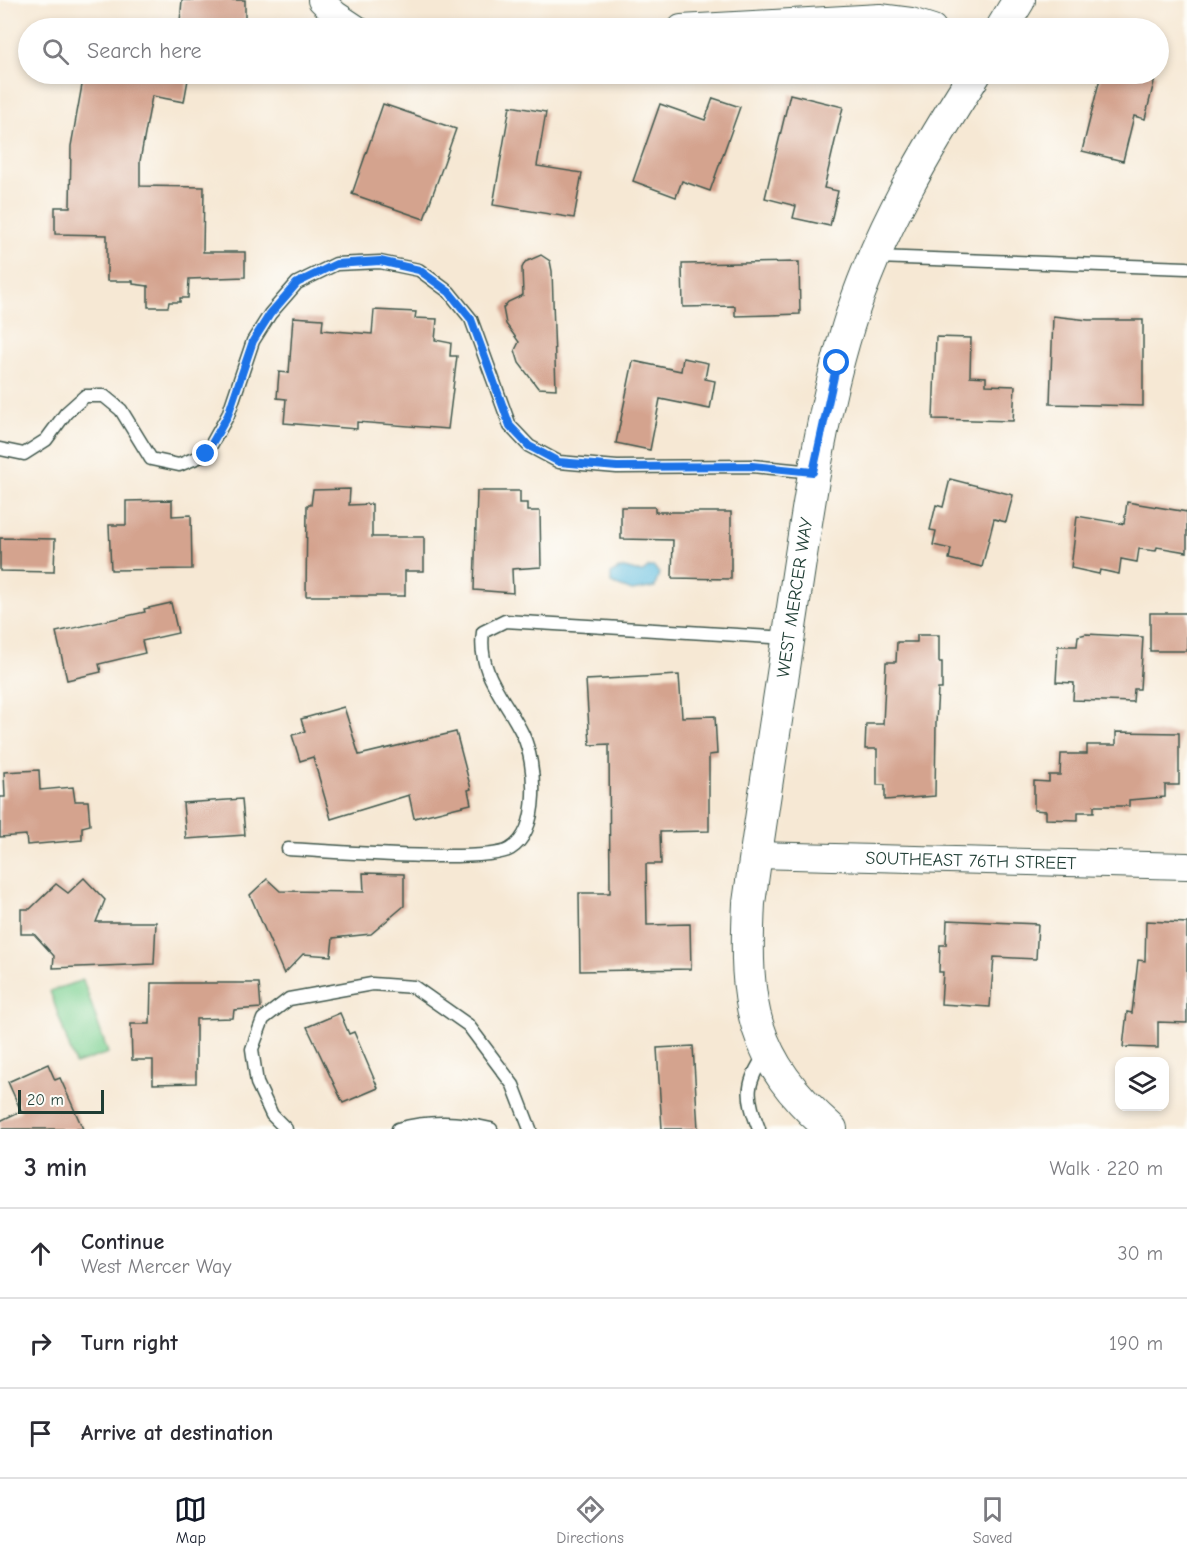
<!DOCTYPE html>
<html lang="en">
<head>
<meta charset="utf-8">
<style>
	body { margin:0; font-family:"Comic Neue",sans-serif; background:#f2f2f3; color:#2b2b33 }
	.controls { position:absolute; right:18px; bottom:18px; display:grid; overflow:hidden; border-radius:12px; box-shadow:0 3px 9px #0003 }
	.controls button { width:54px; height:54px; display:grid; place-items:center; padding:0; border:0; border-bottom:2px solid #e1e1e2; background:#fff; color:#2b2b33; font:30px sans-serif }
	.scale { position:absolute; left:18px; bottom:15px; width:86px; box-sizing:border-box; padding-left:6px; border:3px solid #1f3d34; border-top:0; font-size:16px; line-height:21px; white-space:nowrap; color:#1f3d34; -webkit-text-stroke:4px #fdfcf7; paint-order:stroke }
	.stop { position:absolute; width:18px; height:18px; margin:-14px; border:4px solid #1a73e8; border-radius:50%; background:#fff }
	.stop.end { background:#1a73e8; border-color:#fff; box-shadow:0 2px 6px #0008 }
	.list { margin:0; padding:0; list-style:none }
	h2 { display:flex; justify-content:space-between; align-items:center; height:78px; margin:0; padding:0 24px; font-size:26px }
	h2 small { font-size:20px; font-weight:400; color:#7c7c81 }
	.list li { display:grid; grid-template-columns:39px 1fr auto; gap:18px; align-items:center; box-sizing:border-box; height:90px; padding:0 24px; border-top:2px solid #e1e1e2 }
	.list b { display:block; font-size:22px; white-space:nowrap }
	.list p { margin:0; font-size:20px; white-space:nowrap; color:#7c7c81 }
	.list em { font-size:20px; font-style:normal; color:#7c7c81 }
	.icon { flex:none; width:33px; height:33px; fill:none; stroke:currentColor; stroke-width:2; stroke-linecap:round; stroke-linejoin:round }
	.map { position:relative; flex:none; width:1187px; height:1129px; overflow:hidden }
	.search { position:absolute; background:#fff; box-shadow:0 3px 9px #0003; left:18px; right:18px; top:18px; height:66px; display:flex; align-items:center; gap:15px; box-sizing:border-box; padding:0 21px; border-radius:33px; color:#7c7c81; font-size:22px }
	.sheet { height:348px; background:#fff }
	nav { display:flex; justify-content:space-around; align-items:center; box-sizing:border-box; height:84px; border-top:2px solid #e1e1e2; background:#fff; font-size:16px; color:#7c7c81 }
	nav a { display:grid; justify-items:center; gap:3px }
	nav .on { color:#111827 }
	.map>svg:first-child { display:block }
	.green { fill:#7dd193; stroke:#4e8764; stroke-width:1.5 }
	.water { fill:#62bee0; stroke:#407e8a; stroke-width:1.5 }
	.building { fill:#d4a38e }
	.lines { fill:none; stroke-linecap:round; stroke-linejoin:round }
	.service-casing { stroke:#3f574c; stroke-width:15 }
	.minor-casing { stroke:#3f574c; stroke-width:28 }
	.tertiary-casing { stroke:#3f574c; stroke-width:34 }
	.service { stroke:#fff; stroke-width:12 }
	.minor { stroke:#fff; stroke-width:26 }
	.tertiary { stroke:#fff; stroke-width:32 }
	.route { stroke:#1a73e8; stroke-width:8 }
	.labels { text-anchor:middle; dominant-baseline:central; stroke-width:5; stroke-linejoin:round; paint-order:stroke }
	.street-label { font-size:18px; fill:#1f3d34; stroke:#fdfcf7 }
</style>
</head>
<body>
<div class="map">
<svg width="1187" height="1129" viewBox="0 0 1187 1129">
	<rect width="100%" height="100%" fill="#fdfcf7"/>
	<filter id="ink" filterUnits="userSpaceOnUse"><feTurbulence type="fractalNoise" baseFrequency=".0167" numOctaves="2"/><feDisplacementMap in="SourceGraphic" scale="12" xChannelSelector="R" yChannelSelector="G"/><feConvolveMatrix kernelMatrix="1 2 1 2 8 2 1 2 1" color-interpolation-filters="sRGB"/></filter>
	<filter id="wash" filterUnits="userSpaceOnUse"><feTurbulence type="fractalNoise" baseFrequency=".008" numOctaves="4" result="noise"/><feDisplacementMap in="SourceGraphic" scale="24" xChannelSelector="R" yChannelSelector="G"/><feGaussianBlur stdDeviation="1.35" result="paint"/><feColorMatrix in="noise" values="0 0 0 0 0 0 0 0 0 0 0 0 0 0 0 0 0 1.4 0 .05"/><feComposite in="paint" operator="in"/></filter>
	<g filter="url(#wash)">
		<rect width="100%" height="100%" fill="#f6e8d4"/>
		<polygon class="green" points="83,980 108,1053 75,1064 50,991"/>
		<path class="water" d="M649 567H654L659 573 655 587 632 591 611 583V574C626 562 628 572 643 572Z"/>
		<g id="blocks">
			<g class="building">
				<polygon points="182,0 245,0 245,23 180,22"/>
				<polygon points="84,74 189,74 184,102 152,96 140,161 140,186 204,187 203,252 245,252 245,277 189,279 188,298 180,298 180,302 169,302 168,307 148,307 148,286 133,284 133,281 107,281 107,235 55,234 55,207 70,207 71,146"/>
				<polygon points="1101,74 1156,74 1145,119 1134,116 1123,161 1082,151"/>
				<polygon points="790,94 843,107 824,188 838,191 830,226 793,218 796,206 765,198"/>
				<polygon points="713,98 740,107 710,191 682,181 676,197 633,181 660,104 705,120"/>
				<polygon points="383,104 456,129 424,219 352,194"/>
				<polygon points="510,106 546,112 537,166 582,173 574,218 493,205"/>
				<polygon points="541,255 550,261 552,271 556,389 538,388 519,363 515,350 519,342 506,324 503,308 508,302 523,295 522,268 525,262"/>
				<polygon points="799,262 800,314 735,316 735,306 683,307 682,264"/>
				<polygon points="374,310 416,312 415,318 437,319 435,340 451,343 450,356 457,356 448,429 357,422 357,429 284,423 286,399 277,398 279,372 289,373 293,317 323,319 322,330 372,334"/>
				<polygon points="1053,316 1088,320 1143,320 1143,406 1050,404"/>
				<polygon points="936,337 971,338 970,376 986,377 986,385 1015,386 1013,421 933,419"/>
				<polygon points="683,358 708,363 705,379 715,381 710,409 660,399 650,450 616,443 633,361 681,371"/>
				<polygon points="950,479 1013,495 1006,522 994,519 982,567 949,559 951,549 933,545 936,531 930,530 936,505 943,507"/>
				<polygon points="350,489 349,505 372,504 372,537 424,537 424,571 405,571 405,596 306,596 307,505 311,505 313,490"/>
				<polygon points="477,491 520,491 520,503 527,503 527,511 540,511 541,567 512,569 513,593 474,590"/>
				<polygon points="172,500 172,516 191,515 192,569 111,570 109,525 126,525 126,501"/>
				<polygon points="1127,502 1187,512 1187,552 1157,547 1156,551 1139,549 1137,562 1121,559 1119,574 1100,570 1099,574 1071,568 1077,516 1124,524"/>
				<polygon points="621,507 655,507 655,512 731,512 731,579 672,578 673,540 621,539"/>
				<polygon points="0,538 55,539 54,572 0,571"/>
				<polygon points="171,603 178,633 142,641 145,653 99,664 101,672 67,680 56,632 145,612 144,609"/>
				<rect x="1150" y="613" width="37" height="38"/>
				<polygon points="1086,634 1143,637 1140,689 1134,689 1133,702 1073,700 1074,683 1056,682 1058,646 1077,646 1078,636"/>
				<polygon points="917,635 939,635 939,662 942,662 942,689 938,689 936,723 935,796 885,800 885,785 877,785 877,749 865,749 866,724 883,724 886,662 896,662 897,642 917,642"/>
				<polygon points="679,675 682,717 715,716 717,754 709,755 709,831 660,832 661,864 646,864 647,925 690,924 691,969 580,971 579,893 610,893 609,744 590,745 586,680"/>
				<polygon points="344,707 359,755 456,732 471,789 468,790 471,804 414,818 409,795 331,819 313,757 300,761 292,735 305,732 301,719"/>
				<polygon points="1116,732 1179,733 1179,785 1165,785 1165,797 1129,800 1129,806 1094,806 1094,812 1078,812 1078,820 1046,819 1046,811 1034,810 1034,781 1049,782 1049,775 1060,775 1061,754 1087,754 1087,745 1116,745"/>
				<polygon points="39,770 40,790 73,787 75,801 88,801 90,825 82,827 82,840 27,845 26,835 0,837 0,797 5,797 4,772"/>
				<polygon points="242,799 245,835 186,839 183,803"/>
				<polygon points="363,873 404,874 404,906 371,934 333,938 331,956 303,954 284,974 250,895 267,879 280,891 364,892"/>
				<polygon points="84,878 105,900 96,922 156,922 154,964 53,968 54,956 34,934 21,934 21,909 30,909 56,884 68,893"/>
				<polygon points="947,920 1038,924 1036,959 994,957 990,1007 941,1004 943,972 939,972 940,945 946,945"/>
				<polygon points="1146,921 1187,923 1187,1023 1158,1022 1158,1048 1123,1047 1127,1012 1132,1013 1138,960 1145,961"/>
				<polygon points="151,983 259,983 261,1008 234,1010 233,1018 196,1019 196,1083 153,1084 153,1060 132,1060 131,1024 150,1024"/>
				<polygon points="340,1013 349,1034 354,1032 378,1088 343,1103 307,1027"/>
				<polygon points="693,1046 698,1129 662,1129 657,1048"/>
				<polygon points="48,1064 55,1080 60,1078 83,1129 0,1129 0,1121 21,1111 8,1082"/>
			</g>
		</g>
	</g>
	<g filter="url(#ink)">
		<use href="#blocks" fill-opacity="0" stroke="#3f574c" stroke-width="1.5"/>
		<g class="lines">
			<g class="service-casing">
				<g id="service">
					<polyline points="876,257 1187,268"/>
					<polyline points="0,449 24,454 46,440 66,413 85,396 104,396 121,410 151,459 179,465 206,454 228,415 253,341 270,314 297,283 336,264 380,262 419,270 449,292 471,319 510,426 529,446 559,462 617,467 752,466 813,472"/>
					<path d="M288 849C325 851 486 864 510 849 541 831 536 763 523 735 506 699 477 674 483 632L505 621 788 638"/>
					<polyline points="286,1129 272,1115 257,1083 252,1049 263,1019 289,999 372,984 414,987 468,1025 513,1085 530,1129"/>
					<path d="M398 1129C430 1120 459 1122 491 1129"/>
					<path d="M759 1129C745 1094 746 1084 766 1053"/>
				</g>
			</g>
			<g class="minor-casing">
				<g id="minor">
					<polyline points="321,0 335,14 356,28"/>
					<polyline points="681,28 880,17 911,21 933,28"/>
					<path id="s1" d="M755 855 1187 866"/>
				</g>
			</g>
			<g class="tertiary-casing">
				<g id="tertiary">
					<polyline points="1002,28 1019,0"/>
					<path id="s2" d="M831 1129C751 1060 744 1003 749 903 762 809 777 715 791 621 807 517 820 411 853 311 882 225 927 149 975 74"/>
				</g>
			</g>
			<use href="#service" class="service"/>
			<use href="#minor" class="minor"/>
			<use href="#tertiary" class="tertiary"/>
		</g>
	</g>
	<g class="lines" filter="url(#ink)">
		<polyline class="route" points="206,454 228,415 253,341 270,314 297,283 336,264 380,261 419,270 449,292 471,319 510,426 529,446 559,462 617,467 752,466 813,472 837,363"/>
	</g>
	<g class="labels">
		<g class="street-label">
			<text stroke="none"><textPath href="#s2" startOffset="561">WEST MERCER WAY</textPath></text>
			<text stroke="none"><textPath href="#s1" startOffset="216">SOUTHEAST 76TH STREET</textPath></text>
		</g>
	</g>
</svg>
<div class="controls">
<button><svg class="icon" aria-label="layers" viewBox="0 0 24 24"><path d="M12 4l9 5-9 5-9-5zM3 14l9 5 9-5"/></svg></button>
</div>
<div class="scale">20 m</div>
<div class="stop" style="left:837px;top:363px"></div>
<div class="stop end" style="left:206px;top:454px"></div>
<div class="search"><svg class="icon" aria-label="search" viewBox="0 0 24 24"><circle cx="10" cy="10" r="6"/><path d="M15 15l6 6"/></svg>Search here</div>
</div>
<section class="sheet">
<h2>3 min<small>Walk · 220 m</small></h2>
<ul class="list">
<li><svg class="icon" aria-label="ahead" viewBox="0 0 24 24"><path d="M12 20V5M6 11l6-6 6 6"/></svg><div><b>Continue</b><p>West Mercer Way</p></div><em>30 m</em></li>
<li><svg class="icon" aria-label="right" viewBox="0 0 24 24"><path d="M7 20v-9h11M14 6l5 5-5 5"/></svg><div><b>Turn right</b></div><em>190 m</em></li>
<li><svg class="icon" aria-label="arrive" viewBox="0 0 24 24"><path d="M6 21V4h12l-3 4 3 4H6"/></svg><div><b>Arrive at destination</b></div></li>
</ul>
</section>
<nav>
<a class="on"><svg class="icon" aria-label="map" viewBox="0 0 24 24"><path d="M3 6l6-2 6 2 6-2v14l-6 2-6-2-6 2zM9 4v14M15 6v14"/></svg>Map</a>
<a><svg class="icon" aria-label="directions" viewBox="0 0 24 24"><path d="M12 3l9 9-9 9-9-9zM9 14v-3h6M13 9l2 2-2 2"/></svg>Directions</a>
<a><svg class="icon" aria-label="saved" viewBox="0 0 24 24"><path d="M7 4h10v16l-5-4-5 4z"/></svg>Saved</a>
</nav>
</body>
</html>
